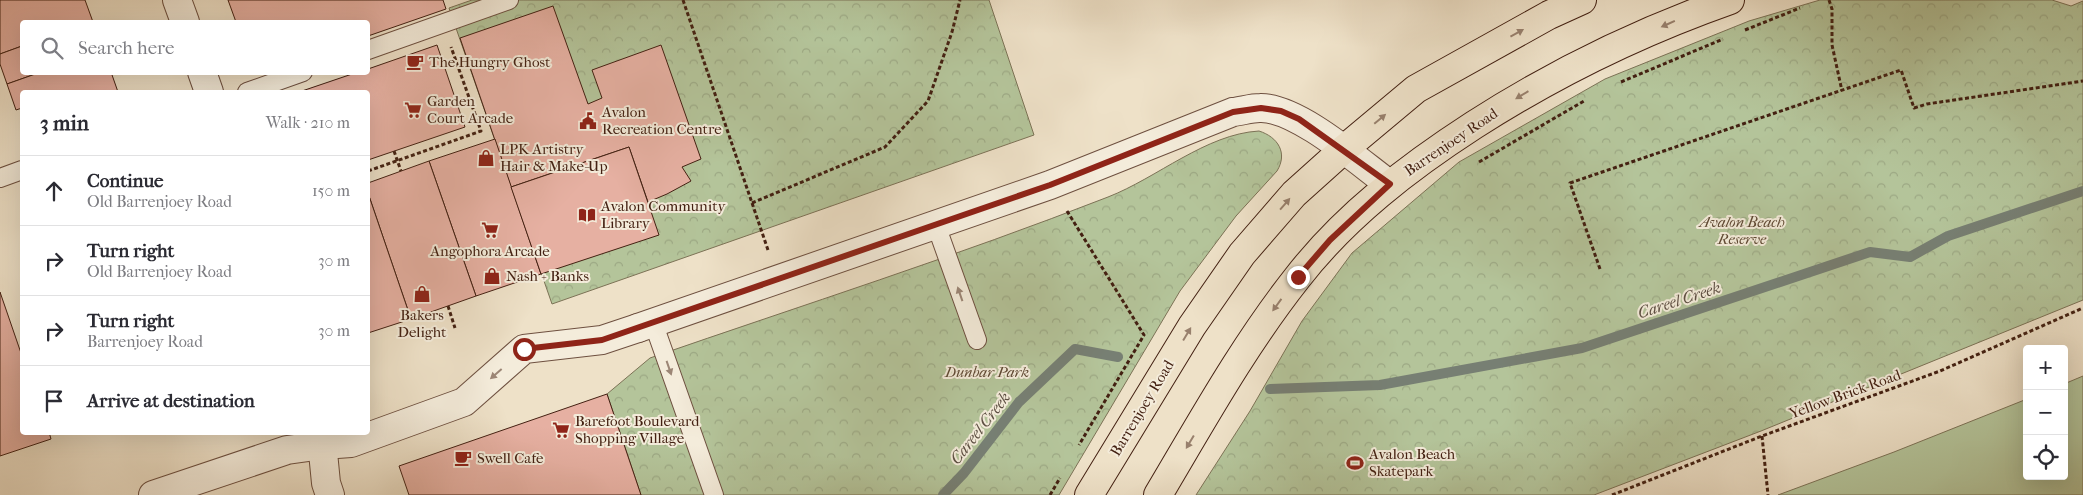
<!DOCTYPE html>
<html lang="en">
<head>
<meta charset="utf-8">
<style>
	body { margin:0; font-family:"IM FELL French Canon",serif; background:#f7f7f7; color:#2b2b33 }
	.controls { position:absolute; right:15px; bottom:15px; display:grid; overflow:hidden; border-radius:5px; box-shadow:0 5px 20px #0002 }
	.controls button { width:45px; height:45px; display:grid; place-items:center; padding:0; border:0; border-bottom:1px solid #e1e1e2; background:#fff; color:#2b2b33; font:25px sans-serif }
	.stop { position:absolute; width:15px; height:15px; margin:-11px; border:4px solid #8f2418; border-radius:50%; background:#fff }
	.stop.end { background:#8f2418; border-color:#fff; box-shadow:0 1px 5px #0008 }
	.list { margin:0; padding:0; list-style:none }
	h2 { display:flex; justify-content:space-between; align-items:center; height:65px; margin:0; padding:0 20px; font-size:21px }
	h2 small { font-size:16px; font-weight:400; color:#7c7c81 }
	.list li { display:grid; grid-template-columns:32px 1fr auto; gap:15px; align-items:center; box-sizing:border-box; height:70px; padding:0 20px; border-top:1px solid #e1e1e2 }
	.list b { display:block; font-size:19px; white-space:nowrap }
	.list p { margin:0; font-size:16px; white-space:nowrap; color:#7c7c81 }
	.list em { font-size:16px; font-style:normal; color:#7c7c81 }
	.icon { flex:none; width:28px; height:28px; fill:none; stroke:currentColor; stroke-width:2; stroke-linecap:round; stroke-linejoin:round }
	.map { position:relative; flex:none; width:2083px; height:495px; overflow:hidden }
	.search { position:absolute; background:#fff; box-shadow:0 5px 20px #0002; left:20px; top:20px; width:350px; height:55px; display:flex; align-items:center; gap:12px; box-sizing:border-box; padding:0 18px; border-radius:5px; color:#7c7c81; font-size:19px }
	.panel { position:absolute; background:#fff; box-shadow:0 5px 20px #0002; left:20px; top:90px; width:350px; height:345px; border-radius:5px }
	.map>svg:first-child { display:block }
	.grass { fill:#b4c49a; stroke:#7c7256 }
	.park { fill:url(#park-crowns); stroke:#7c7256 }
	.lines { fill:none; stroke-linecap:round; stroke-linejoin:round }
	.stream { stroke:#777f73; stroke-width:10 }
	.building { fill:#e6b0a2; stroke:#432012 }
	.service-casing { stroke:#6e5040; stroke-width:20 }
	.minor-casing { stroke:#6e5040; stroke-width:30 }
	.tertiary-casing { stroke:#6e5040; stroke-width:30 }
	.primary-casing { stroke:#432012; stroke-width:30 }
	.path { stroke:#432012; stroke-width:3; stroke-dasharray:4 2.5; stroke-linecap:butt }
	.service { stroke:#f4ecdb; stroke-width:18 }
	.minor { stroke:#f4ecdb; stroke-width:28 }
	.tertiary { stroke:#f4ecdb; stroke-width:28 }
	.primary { stroke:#eee1c8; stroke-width:28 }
	.oneway { fill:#98806d }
	.oneway2 { fill:#9c8676 }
	.route { stroke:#8f2418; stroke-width:6 }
	.labels { text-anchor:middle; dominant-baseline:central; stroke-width:4; stroke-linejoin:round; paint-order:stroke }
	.poi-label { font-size:15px; fill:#432012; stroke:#f4ecdb; text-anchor:start }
	.street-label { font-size:15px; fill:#432012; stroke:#f4ecdb }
	.park-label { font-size:15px; font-style:italic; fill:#5f4934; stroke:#f4ecdb }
	.water-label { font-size:16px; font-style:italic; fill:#5d4f43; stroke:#f4ecdb }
</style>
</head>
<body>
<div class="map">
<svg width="2083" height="495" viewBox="0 0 2083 495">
	<defs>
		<pattern id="park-crowns" width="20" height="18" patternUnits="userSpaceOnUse" patternTransform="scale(1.25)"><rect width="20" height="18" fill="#b4c49a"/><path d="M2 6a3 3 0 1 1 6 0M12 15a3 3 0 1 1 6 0" fill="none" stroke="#9ca884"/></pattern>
	</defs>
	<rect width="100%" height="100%" fill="#eee1c8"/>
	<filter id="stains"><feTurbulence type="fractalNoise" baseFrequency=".004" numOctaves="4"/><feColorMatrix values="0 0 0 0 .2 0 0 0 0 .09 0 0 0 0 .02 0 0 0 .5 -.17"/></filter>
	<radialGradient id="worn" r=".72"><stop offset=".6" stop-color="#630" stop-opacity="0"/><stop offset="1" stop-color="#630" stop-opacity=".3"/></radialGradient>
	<polygon class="grass" points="2083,376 2083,495 1778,495 1894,452 2027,399 2027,476 2064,476 2064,384"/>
	<g class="park">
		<polygon points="472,0 989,0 1034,135 552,304 449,8"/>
		<polygon points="1820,0 2052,0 2071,6 2083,1 2083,300 1761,431 1594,495 1196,495 1250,411 1302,321 1352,253 1459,162 1605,79 1749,21"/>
		<path d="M1259 131C1278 137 1288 153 1277 171L1236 216 1180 291 1059 495H641L607 394 650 358C803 305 957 256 1108 197 1157 178 1206 134 1259 131Z"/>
	</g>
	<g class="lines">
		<g class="stream">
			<polyline points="1270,389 1380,385 1582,348 1870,252 1910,257 1948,236 2083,191"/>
			<polyline points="943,495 964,473 1019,402 1075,349 1118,357"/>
		</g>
	</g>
	<g class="building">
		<polygon points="0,0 85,0 93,22 22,22 22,46 0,54"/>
		<polygon points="228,0 443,0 446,9 368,36 368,22 236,22"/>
		<polygon points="553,6 588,104 602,98 592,70 661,45 701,159 682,167 691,181 667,194 648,202 629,147 511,187 460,38"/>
		<polygon points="437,45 465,127 368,160 368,92 299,92 358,72 368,72 368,69"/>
		<polygon points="22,46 22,72 41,72 7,84 0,64 0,54"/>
		<polygon points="41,72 111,72 118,92 22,92 22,108 16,110 7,84"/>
		<polygon points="495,139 541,274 476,296 429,161"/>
		<polygon points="629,147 659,235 541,274 511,187"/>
		<polygon points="429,161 476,296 411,319 368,193 368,183"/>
		<polygon points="368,193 411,319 368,333"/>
		<polygon points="0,292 22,356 22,432 49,432 51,439 0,456"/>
		<polygon points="607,394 641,495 409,495 399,466"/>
	</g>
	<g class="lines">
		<g class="service-casing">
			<g id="service">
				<polyline points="368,50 509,0"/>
				<polyline points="247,92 303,72"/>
				<polyline points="0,178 22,170"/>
				<polyline points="936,225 977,340"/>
				<polyline points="653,322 714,495"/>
			</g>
		</g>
		<g class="minor-casing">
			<polyline id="minor" points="323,445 351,443 464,402 524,349 602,340 638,328"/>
		</g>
		<g class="tertiary-casing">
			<g id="tertiary">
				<polyline points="177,0 185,22"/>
				<polyline points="202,72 209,92"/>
				<path d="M638 328 1050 185 1233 112C1242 111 1251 108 1260 108 1297 107 1359 162 1389 184"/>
				<polyline points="321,432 326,483 330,495"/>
				<polyline points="153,495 287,450 323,445"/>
			</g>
		</g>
		<g class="primary-casing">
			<g id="primary">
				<polyline points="1089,495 1192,326 1242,254 1294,194 1343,150 1416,89 1549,15 1582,0"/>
				<path d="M1158 495C1202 421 1244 345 1297 278 1345 216 1409 167 1474 125 1555 73 1639 32 1730 0"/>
			</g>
		</g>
		<g class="path">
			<polyline points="683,0 768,250"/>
			<polyline points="1829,0 1832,9 1832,45 1842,91"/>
			<polyline points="1745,30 1800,8"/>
			<polyline points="1621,82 1723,39"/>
			<polyline points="394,151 401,171"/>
			<polyline points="1479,162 1584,101"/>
			<polyline points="368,171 481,131 451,47"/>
			<polyline points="752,203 885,147 928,101 952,32 960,0"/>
			<polyline points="1067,211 1144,335 1079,445"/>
			<polyline points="1600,269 1570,183 1901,70 1914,108 1927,104 2083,81"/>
			<polyline points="448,306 455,328"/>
			<polyline points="1762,436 1768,495"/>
			<polyline points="1050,495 1060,478"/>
			<polyline points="1612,495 1762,436 1940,371 2083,308"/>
		</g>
		<use href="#service" class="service"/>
		<use href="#minor" class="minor"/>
		<use href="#tertiary" class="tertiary"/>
		<use href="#primary" class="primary"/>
	</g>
	<defs><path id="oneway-solid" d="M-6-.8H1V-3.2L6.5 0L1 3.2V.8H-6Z" transform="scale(1.25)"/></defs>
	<g class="oneway">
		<use href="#oneway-solid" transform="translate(1668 24) rotate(156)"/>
		<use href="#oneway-solid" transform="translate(1517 33) rotate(-29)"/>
		<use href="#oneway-solid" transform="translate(1522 95) rotate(149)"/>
		<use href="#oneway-solid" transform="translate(1380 119) rotate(-40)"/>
		<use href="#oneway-solid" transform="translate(1285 204) rotate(-49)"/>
		<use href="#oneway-solid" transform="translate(1277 305) rotate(126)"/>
		<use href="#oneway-solid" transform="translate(1187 334) rotate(-59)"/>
		<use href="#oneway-solid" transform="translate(1190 442) rotate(121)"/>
	</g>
	<g class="oneway2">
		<use href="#oneway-solid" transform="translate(960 294) rotate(-109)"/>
		<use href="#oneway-solid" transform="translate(669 368) rotate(71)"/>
		<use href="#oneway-solid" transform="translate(496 374) rotate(139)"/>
	</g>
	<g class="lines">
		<polyline class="route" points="524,349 602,340 1050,185 1233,112 1261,108 1281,111 1299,119 1390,184 1330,240 1298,277"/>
	</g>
	<defs>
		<g id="cafe-bare" transform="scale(1.35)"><path d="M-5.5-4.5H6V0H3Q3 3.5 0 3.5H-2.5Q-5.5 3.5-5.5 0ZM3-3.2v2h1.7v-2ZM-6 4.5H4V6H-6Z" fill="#8f2418" stroke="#f4ecdb" stroke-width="2.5" paint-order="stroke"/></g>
		<g id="supermarket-bare" transform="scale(1.35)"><path d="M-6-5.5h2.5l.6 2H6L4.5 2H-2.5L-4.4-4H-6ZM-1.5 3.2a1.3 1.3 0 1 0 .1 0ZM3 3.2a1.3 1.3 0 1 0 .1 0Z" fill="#8f2418" stroke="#f4ecdb" stroke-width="2.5" paint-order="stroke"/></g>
		<g id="civic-bare" transform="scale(1.35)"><path d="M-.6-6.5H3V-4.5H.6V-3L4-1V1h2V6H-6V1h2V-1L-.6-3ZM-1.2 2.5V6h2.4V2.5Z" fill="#8f2418" stroke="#f4ecdb" stroke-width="2.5" paint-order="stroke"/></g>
		<g id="shop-bare" transform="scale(1.35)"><path d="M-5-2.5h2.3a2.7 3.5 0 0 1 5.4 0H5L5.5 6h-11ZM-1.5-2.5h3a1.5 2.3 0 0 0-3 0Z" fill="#8f2418" stroke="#f4ecdb" stroke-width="2.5" paint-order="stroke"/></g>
		<g id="library-bare" transform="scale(1.35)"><path d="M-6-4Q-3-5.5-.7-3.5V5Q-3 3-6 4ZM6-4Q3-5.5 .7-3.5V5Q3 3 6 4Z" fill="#8f2418" stroke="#f4ecdb" stroke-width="2.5" paint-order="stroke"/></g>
		<g id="stadium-bare" transform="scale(1.35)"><path d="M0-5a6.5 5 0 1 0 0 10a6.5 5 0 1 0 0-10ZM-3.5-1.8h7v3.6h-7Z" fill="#8f2418" stroke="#f4ecdb" stroke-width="2.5" paint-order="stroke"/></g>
	</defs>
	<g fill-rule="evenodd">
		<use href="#cafe-bare" x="415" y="62"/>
		<use href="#supermarket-bare" x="413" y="110"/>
		<use href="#civic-bare" x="588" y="121"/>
		<use href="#shop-bare" x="486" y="158"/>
		<use href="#library-bare" x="587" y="215"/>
		<use href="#supermarket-bare" x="490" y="230"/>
		<use href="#shop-bare" x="492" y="276"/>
		<use href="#shop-bare" x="422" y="294"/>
		<use href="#supermarket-bare" x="561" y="430"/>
		<use href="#cafe-bare" x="463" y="458"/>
		<use href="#stadium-bare" x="1355" y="463"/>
	</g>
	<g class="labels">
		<g class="poi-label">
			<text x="429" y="62">The Hungry Ghost</text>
			<text x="427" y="101">Garden<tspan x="427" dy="17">Court Arcade</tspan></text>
			<text x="602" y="112">Avalon<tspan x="602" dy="17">Recreation Centre</tspan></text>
			<text x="500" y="149">LPK Artistry<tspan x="500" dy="17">Hair &amp; Make-Up</tspan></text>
			<text x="601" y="206">Avalon Community<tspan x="601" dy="17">Library</tspan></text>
			<text x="490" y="251" text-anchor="middle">Angophora Arcade</text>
			<text x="506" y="276">Nash + Banks</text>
			<text x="422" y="315" text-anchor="middle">Bakers<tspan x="422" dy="17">Delight</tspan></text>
			<text x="575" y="421">Barefoot Boulevard<tspan x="575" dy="17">Shopping Village</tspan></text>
			<text x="1369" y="454">Avalon Beach<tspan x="1369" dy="17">Skatepark</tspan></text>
			<text x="477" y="458">Swell Cafe</text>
		</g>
		<g class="street-label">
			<text transform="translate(1451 142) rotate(-34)">Barrenjoey Road</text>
			<text transform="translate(1845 394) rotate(-20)">Yellow Brick Road</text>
			<text transform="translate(1142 408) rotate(-59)">Barrenjoey Road</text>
		</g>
		<g class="park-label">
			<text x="1742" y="222">Avalon Beach<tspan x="1742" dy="17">Reserve</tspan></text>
			<text x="987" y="372">Dunbar Park</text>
		</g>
		<g class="water-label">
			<text transform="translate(1679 300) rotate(-18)">Careel Creek</text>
			<text transform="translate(980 428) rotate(-52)">Careel Creek</text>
		</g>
	</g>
	<rect width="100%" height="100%" filter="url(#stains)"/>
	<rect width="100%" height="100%" fill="url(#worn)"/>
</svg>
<div class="controls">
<button>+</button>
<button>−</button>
<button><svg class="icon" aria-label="locate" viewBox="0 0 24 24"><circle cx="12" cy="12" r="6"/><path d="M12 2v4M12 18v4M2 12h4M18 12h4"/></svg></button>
</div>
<div class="stop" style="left:524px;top:349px"></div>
<div class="stop end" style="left:1298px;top:277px"></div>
<div class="search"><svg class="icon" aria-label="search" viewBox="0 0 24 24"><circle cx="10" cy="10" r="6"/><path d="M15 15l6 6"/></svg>Search here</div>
<section class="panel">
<h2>3 min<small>Walk · 210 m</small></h2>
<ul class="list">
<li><svg class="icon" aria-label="ahead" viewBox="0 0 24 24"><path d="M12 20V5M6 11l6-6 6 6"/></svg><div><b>Continue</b><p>Old Barrenjoey Road</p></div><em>150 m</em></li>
<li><svg class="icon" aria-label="right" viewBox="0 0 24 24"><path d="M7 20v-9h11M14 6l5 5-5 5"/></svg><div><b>Turn right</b><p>Old Barrenjoey Road</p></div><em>30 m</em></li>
<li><svg class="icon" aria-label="right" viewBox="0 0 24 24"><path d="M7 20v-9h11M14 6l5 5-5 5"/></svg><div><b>Turn right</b><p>Barrenjoey Road</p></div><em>30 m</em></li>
<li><svg class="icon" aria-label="arrive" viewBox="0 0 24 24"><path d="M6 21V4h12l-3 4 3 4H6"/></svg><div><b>Arrive at destination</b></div></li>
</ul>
</section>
</div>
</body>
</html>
